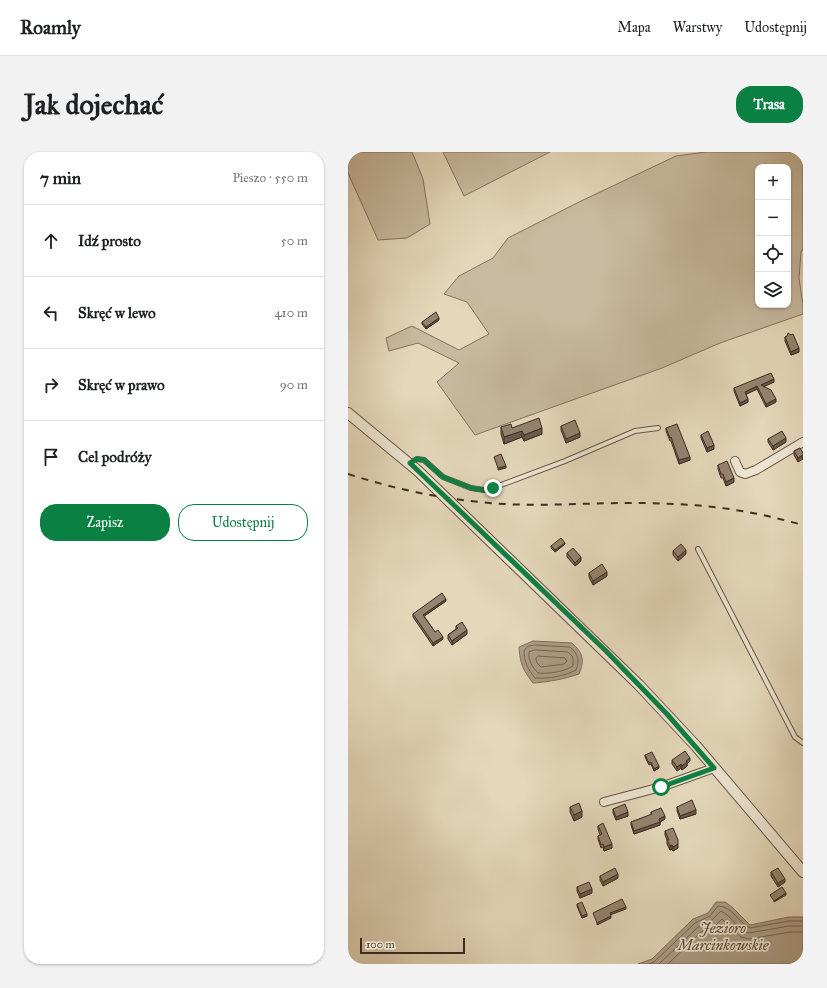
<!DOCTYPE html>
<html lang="pl">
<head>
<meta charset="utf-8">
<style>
	body { margin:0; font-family:"IM FELL Great Primer",serif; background:#f2f2f2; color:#202124 }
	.controls { position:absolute; right:12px; top:12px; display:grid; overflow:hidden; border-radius:8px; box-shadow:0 1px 3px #0004 }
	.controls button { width:36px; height:36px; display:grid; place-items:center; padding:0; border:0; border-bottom:1px solid #e0e0e0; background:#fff; color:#202124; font:20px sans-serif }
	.scale { position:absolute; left:12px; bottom:10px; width:105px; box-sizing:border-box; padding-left:4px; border:2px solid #3f2b20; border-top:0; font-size:11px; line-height:14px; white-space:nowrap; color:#3f2b20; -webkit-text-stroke:3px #ede5d2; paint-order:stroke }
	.stop { position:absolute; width:12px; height:12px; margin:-9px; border:3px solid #0b8043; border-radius:50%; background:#fff }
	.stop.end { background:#0b8043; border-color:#fff; box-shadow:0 1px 4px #0008 }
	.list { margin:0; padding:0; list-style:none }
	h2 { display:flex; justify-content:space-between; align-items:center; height:52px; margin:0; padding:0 16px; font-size:17px }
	h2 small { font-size:13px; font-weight:400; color:#757577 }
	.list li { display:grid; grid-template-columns:26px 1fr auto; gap:12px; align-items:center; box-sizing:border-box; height:72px; padding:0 16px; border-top:1px solid #e0e0e0 }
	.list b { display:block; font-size:15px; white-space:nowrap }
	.list em { font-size:13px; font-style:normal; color:#757577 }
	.actions { display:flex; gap:8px; padding:12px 16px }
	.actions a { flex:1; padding:9px 0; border:1px solid #0b8043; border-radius:16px; text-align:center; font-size:14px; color:#0b8043 }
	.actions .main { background:#0b8043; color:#fff }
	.icon { flex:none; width:22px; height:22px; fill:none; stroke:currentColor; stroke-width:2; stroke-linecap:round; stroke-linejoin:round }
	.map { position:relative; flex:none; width:455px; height:812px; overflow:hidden; border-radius:16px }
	header { display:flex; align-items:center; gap:24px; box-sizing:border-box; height:56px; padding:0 20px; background:#fff; border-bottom:1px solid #e0e0e0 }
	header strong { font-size:19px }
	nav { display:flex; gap:22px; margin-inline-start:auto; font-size:14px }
	.intro { display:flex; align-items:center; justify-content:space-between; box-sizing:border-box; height:96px; padding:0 24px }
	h1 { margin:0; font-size:28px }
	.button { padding:10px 18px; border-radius:16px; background:#0b8043; color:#fff; font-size:14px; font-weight:700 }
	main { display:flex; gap:24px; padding:0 24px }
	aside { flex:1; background:#fff; border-radius:16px; box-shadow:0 1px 3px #0004 }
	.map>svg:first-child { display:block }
	.green { fill:#c8baa0; stroke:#847260; fill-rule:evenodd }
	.water { fill:#ac9d86; stroke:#806f5d }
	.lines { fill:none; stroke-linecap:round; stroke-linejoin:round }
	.shore { stroke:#766453; stroke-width:1 }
	.service-casing { stroke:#685646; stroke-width:6 }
	.minor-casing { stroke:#685646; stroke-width:10 }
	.tertiary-casing { stroke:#685646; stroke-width:12 }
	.service { stroke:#ede5d2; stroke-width:4 }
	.minor { stroke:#ede5d2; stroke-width:8 }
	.tertiary { stroke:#ede5d2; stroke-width:10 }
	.rail { stroke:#3f2b20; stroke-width:2; stroke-dasharray:7 7; stroke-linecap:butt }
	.wall { fill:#807260; stroke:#3f2b20 }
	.shaded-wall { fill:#685c4e; stroke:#3f2b20 }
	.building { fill:#958470; stroke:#3f2b20 }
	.route { stroke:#0b8043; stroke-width:5 }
	.labels { text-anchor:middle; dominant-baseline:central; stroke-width:3.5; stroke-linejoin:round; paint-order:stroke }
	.water-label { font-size:15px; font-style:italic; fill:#5a483a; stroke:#ede5d2 }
</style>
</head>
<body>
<header>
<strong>Roamly</strong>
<nav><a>Mapa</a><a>Warstwy</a><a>Udostępnij</a></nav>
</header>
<div class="intro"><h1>Jak dojechać</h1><a class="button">Trasa</a></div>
<main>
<aside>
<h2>7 min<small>Pieszo · 550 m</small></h2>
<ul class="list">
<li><svg class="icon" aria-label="ahead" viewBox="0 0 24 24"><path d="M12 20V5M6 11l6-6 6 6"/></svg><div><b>Idź prosto</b></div><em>50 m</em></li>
<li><svg class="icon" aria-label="left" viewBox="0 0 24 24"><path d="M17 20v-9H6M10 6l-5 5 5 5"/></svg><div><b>Skręć w lewo</b></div><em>410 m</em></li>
<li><svg class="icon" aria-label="right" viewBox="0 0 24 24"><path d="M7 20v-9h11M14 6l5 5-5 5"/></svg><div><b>Skręć w prawo</b></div><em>90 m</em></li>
<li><svg class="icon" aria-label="arrive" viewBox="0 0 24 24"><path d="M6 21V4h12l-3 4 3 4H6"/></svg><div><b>Cel podróży</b></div></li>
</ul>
<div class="actions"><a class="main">Zapisz</a><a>Udostępnij</a></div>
</aside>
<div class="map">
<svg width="455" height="812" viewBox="0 0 455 812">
	<rect width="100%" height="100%" fill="#e4d7ba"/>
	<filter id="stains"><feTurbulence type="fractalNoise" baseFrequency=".005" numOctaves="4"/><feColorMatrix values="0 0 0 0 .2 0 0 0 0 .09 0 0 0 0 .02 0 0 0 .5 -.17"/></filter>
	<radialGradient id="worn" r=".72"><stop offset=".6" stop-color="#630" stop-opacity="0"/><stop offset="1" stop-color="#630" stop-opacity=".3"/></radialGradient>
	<g class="green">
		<polygon points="0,0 64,0 75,27 82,72 59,86 30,88 0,21"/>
		<polygon points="95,0 202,0 116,44"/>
		<path d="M358 0H455V97L453 100 451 126 455 153V162L372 191 314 216 127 283 89 230 111 211 70 191 41 199 38 186 64 174 111 198 141 182 119 150 96 142 111 124 145 106 160 86 231 50 328 4ZM410 15H440V153H410Z"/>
	</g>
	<g class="water">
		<path d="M185 489 224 491C235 501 237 508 231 522 216 527 201 530 185 531 175 518 172 512 171 495Z"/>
		<polygon points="368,750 377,750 384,755 402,773 441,765 455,765 455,812 290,812 304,807 345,767 360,761"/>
	</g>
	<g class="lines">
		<g class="shore">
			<path d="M186 493 222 495C230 502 232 508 228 518 217 524 200 527 187 526 180 517 176 510 176 499L179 495Z"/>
			<path d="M187 498 220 500 225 505V514C215 520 201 522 190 521 184 515 180 508 181 500Z"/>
			<polygon points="190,504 217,506 219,509 216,512 193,515 189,511 188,507"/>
			<path d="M301 812 306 810 347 771 362 764 370 754C384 754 391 771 402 776L441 769H455"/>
			<path d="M311 812 350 775 364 768 373 759C384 764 390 778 401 781L441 774H455"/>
			<polyline points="320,812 353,780 368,773 374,767 393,785 401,787 442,780 455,780"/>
		</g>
		<g class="service-casing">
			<g id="service">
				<polyline points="62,311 69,307 76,308 95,325 123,336 136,338 145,336 217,309 287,279 310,276"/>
				<polyline points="350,397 447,585 455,591"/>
			</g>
		</g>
		<g class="minor-casing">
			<g id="minor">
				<polyline points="387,309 392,320 397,322 408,318 455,290"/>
				<polyline points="256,650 313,635 366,616"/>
			</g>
		</g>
		<g class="tertiary-casing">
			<polyline id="tertiary" points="0,261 70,319 291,533 348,594 455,720"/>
		</g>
		<use href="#service" class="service"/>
		<use href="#minor" class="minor"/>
		<use href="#tertiary" class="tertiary"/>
		<path class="rail" d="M0 322C47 337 93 347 142 351 187 355 233 351 278 351 314 351 351 352 387 358 410 361 432 367 455 373"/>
	</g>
	<g class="wall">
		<polygon points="91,168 78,177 74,172 74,170"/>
		<polygon points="443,183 451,200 443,203 437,189 437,185"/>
		<polygon points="426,230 416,234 428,250 418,255 409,237 398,242 400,250 392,254 386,239 386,236"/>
		<polygon points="213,274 232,285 218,291 213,278"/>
		<polygon points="153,275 164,276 194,282 176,289 174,285 156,292 153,282"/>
		<polygon points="318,276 342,308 331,312 323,289 322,289 318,279"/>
		<polygon points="353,283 366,297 359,300 353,286"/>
		<polygon points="420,287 438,290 425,298 420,290"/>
		<polygon points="452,296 450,310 446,303 446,299"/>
		<polygon points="370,313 386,330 378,334 375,326 373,326 370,317"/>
		<polygon points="217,392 207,400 203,396 203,394"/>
		<polygon points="325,399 338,402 330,409 325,403"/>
		<polygon points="219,401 233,409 227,414 219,405"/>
		<polygon points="241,421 259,424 245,433 241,425"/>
		<polygon points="98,449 76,464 87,480 95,487 85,494 65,465 65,462"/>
		<polygon points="108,474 119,482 104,493 100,487 100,483 108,477"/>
		<polygon points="297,603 311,616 306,619 303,612 301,613 297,605"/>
		<polygon points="324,608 342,609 339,612 339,614 334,618 333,616 329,619 324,612"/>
		<polygon points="222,655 234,665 226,669 222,660"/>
		<polygon points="329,655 348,662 332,667 329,659"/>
		<polygon points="265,657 280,664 268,668 265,661"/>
		<polygon points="303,660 317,667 312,670 312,673 286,682 283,673 283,670 303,663"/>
		<polygon points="250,674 264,696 256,699 255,695 253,696 250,687 250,684 252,683 250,677"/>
		<polygon points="317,679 330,696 325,699 324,697 322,698 319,692 319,688 317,683"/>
		<polygon points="423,720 437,730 430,735 423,724"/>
		<polygon points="252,724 270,726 255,734 252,728"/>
		<polygon points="229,735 244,741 232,746 229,739"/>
		<polygon points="229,752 239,764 234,766 229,754"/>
	</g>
	<g class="shaded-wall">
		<polygon points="91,166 91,168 78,177 78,175"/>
		<polygon points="451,196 451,200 443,203 443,200"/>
		<polygon points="426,227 426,230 413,236 413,233"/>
		<polygon points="409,234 409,237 397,243 397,240"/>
		<polygon points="400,247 400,250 392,254 392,251"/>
		<polygon points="428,247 428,250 418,255 418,252"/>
		<polygon points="194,276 194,282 176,289 176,283"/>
		<polygon points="174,279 174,285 156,292 156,285"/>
		<polygon points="232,281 232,285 218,291 218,287"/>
		<polygon points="438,286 438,290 425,298 425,294"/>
		<polygon points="366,293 366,297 359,300 359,296"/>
		<polygon points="455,303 455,307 450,310 450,306"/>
		<polygon points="342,305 342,308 331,312 331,308"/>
		<polygon points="158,314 158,316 150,318 150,316"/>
		<polygon points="386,326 386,330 378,334 378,330"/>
		<polygon points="217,391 217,392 207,400 207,398"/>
		<polygon points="338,398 338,402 330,409 330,405"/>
		<polygon points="233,405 233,409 227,414 227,411"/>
		<polygon points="259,420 259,424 245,433 245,429"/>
		<polygon points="98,447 98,449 75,465 75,463"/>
		<polygon points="119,478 119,482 104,493 104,489"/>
		<polygon points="95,485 95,487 85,494 85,491"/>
		<polygon points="342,606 342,609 339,612 339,614 334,618 334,614 338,609"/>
		<polygon points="333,612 333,616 329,619 329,615"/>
		<polygon points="311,614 311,616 306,619 306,617"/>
		<polygon points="348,658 348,662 332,667 332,664"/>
		<polygon points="234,659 234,665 226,669 226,663"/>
		<polygon points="280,660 280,664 268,668 268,665"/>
		<polygon points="317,664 317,667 311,670 311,667"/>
		<polygon points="312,670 312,673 286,682 286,679"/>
		<polygon points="264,692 264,696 256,699 256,695"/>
		<polygon points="330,692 330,696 325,699 325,695"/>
		<polygon points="324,693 324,697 322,698 322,694"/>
		<polygon points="270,722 270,726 255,734 255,730"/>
		<polygon points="437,727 437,730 430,735 430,731"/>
		<polygon points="244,737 244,741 232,746 232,742"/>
		<polygon points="438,741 438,743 426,750 426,749"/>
		<polygon points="278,755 278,757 262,763 262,761"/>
		<polygon points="239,762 239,764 234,766 234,764"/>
		<polygon points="263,764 263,766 249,773 249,771"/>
	</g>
	<g class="building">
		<polygon points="88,160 91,166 78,175 74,170"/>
		<polygon points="440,181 443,183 445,182 451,196 443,200 437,185 439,184"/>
		<polygon points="423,221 426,227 413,233 423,238 428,247 418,252 409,234 397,240 400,247 392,251 386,236"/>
		<polygon points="191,266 194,276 176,283 174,279 156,285 153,275 163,272 164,276"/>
		<polygon points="227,268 232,281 218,287 213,274"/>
		<polygon points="329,272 342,305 331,308 323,285 322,286 318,276"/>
		<polygon points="360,279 366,293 359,296 353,283"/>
		<polygon points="434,279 438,286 425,294 420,287"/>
		<polygon points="452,296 455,301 455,303 450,306 446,299"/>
		<polygon points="153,302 158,314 150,316 146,305"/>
		<polygon points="379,309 386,326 378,330 375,322 373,322 370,313"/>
		<polygon points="213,386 217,391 207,398 203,394"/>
		<polygon points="333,392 338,398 330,405 325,399"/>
		<polygon points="225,396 233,405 227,411 219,401"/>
		<polygon points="254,412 259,420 245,429 241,421"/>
		<polygon points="94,441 98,447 75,463 87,480 90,478 95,485 85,491 65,462"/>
		<polygon points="114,470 119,478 104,489 100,483 110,476 108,474"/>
		<polygon points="337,599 342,606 338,609 339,610 334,614 333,612 329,615 324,608"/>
		<polygon points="304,600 311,614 306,617 303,610 301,611 297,603"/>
		<polygon points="344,648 348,658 332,664 329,655"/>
		<polygon points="231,651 234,659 226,663 222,655"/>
		<polygon points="277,652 280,660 268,665 265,657"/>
		<polygon points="313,656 317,664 311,667 312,670 286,679 283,670 304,662 303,660"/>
		<polygon points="255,671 264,692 256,695 255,692 253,693 250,684 254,682 250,674"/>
		<polygon points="325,676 330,688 330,692 325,695 324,693 322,694 319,688 321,688 317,679"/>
		<polygon points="267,716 270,722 255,730 252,724"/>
		<polygon points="430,716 437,727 430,731 423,720"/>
		<polygon points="241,730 244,737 232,742 229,735"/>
		<polygon points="434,735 438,741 426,749 422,743"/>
		<polygon points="274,747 278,755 262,761 263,764 249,771 245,761"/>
		<polygon points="234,750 239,762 234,764 229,752"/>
	</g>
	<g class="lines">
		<polyline class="route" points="145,336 136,338 123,336 95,325 76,308 69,307 62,311 258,499 319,562 366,616 313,635"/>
	</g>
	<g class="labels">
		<g class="water-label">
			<text x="375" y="776">Jezioro<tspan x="375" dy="17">Marcinkowskie</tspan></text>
		</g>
	</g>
	<rect width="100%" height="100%" filter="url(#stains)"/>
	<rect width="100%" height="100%" fill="url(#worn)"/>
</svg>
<div class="controls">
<button>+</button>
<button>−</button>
<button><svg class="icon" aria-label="locate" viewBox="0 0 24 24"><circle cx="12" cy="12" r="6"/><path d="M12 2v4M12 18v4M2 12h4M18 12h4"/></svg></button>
<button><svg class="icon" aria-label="layers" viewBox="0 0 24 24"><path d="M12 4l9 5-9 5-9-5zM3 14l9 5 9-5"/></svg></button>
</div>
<div class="scale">100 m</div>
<div class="stop" style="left:313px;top:635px"></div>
<div class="stop end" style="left:145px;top:336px"></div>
</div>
</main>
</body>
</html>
